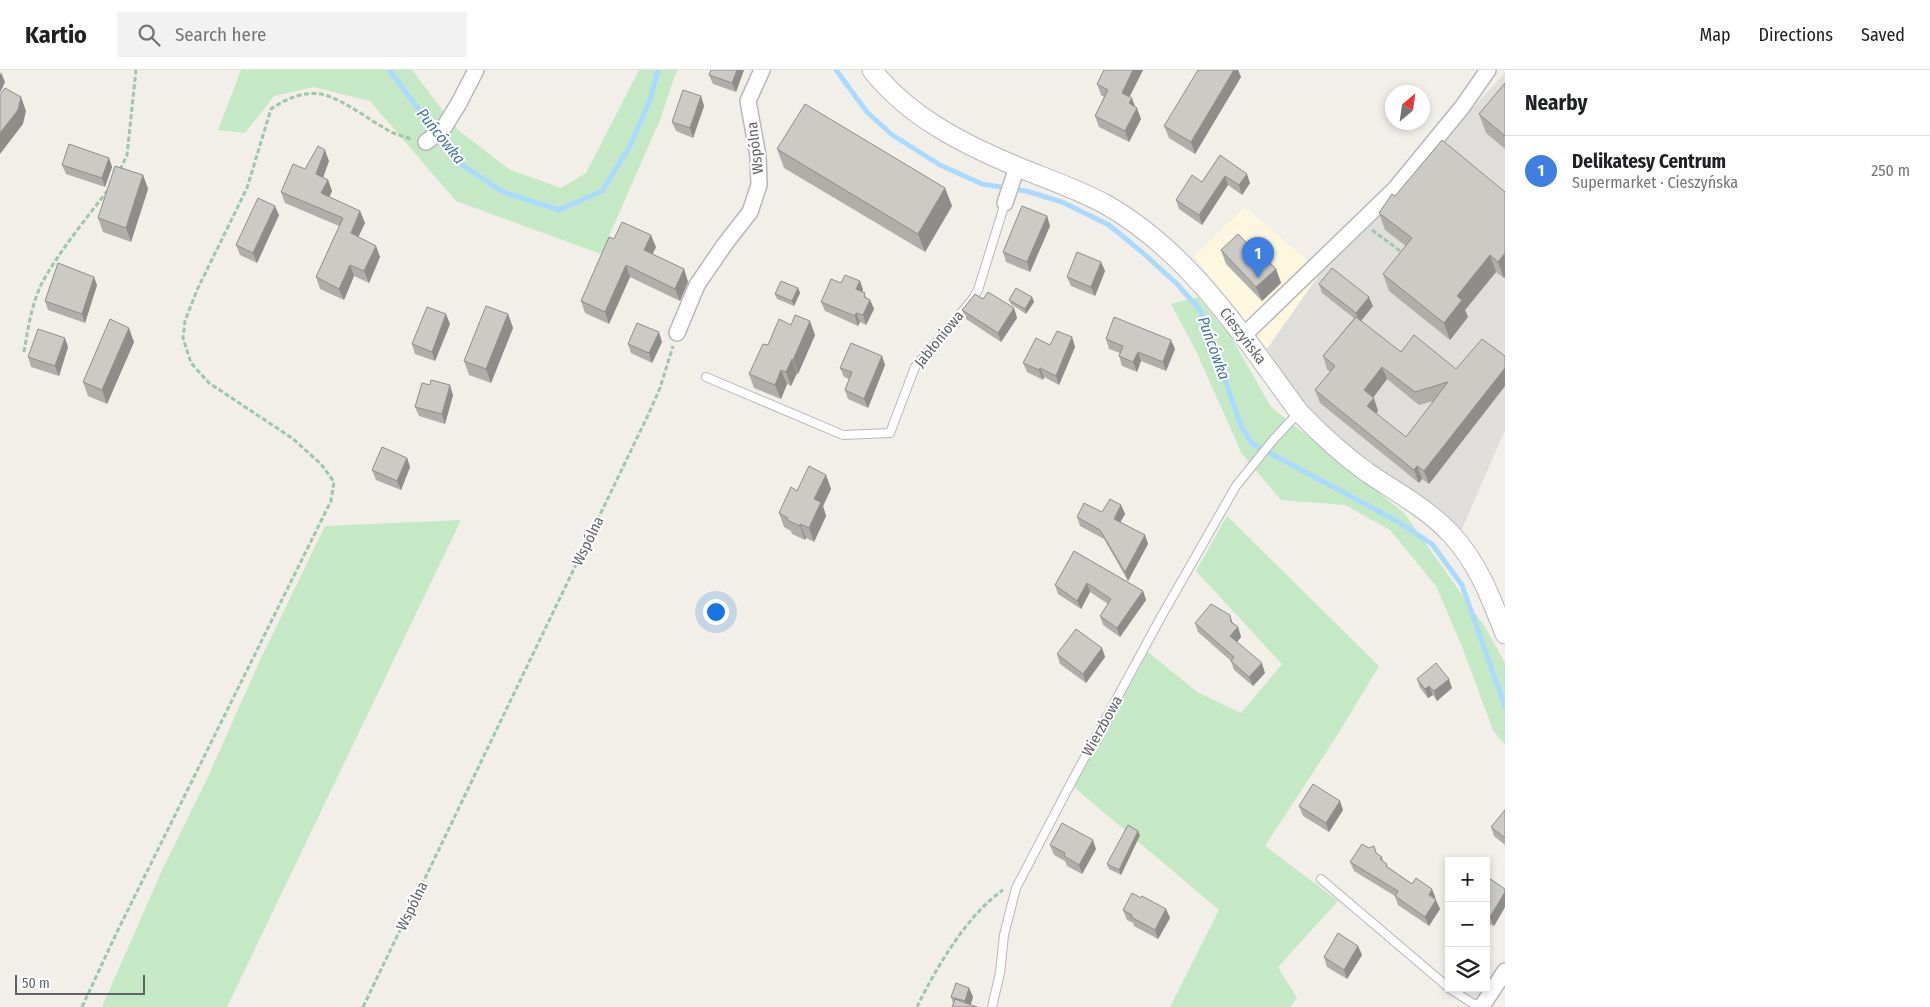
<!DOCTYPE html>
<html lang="en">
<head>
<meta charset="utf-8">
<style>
	body { margin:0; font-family:"Fira Sans Condensed",sans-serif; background:#f2f2f2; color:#202124 }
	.controls { position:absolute; right:15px; bottom:15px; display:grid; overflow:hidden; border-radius:0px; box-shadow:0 2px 8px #0003 }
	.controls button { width:45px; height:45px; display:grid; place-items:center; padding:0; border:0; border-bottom:1px solid #e0e0e0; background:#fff; color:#202124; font:25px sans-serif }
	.compass { position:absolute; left:1385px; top:15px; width:45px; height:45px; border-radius:50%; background:#fff; box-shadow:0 2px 8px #0003; rotate:29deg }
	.scale { position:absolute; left:15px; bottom:12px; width:130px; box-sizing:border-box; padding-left:5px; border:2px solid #5f6368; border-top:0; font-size:14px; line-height:18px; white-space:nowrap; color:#5f6368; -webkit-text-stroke:4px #fff; paint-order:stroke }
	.you { position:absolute; left:715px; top:541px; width:18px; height:18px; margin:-12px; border:4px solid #fff; border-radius:50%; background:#1a73e8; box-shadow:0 0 0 8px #1a73e833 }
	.badge { display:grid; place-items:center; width:32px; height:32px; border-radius:50%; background:#ea4335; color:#fff; font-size:16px; font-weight:700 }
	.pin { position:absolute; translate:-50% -41px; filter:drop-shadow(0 1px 2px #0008) }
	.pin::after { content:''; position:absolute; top:26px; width:18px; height:15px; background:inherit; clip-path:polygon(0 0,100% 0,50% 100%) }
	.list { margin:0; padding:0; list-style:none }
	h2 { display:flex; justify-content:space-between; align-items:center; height:65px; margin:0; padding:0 20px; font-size:21px }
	h2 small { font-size:16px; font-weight:400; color:#757577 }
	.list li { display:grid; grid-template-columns:32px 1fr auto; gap:15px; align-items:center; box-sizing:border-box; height:70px; padding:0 20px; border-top:1px solid #e0e0e0 }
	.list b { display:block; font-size:19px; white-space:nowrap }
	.list p { margin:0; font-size:16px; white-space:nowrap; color:#757577 }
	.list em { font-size:16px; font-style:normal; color:#757577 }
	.icon { flex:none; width:28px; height:28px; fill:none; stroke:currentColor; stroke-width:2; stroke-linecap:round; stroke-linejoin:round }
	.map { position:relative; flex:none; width:1505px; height:937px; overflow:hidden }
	header { display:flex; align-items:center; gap:30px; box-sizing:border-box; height:70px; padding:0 25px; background:#fff; border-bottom:1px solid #e0e0e0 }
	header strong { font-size:24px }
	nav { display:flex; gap:28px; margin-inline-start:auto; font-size:18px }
	.search { width:350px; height:45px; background:#f2f2f2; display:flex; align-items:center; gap:12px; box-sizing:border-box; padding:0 18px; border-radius:0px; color:#757577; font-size:19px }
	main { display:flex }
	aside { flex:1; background:#fff }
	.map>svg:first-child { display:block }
	.commercial { fill:#fef7e0 }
	.industrial { fill:#e0deda }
	.green { fill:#c5e8c5 }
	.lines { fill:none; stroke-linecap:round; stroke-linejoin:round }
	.stream { stroke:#aadaff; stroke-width:5 }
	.service-casing { stroke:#b5b8bc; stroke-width:10 }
	.minor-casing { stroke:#b5b8bc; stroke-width:18 }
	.tertiary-casing { stroke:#b5b8bc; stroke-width:21 }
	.path { stroke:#9cc7a9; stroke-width:3; stroke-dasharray:5 2.5; stroke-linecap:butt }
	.service { stroke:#fff; stroke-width:8 }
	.minor { stroke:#fff; stroke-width:15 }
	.tertiary { stroke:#fff; stroke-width:19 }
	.wall { fill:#afaea9; fill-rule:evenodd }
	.shaded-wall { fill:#8f8d8a }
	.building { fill:#cccac5; stroke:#8f8d8a; fill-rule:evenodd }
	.labels { text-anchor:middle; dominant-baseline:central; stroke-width:4; stroke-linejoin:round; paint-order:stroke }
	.street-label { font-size:15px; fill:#5f6368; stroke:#fff }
	.water-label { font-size:16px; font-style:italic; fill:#4174aa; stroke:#fff }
</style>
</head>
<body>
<header>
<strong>Kartio</strong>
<div class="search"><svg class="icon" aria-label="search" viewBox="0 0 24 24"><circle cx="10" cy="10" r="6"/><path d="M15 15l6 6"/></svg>Search here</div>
<nav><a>Map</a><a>Directions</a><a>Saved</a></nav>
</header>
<main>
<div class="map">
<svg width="1505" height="937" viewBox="0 0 1505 937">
	<rect width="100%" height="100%" fill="#f1efe8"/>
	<polygon class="commercial" points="1245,137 1321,202 1267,279 1194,186"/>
	<polygon class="industrial" points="1505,3 1505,360 1461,461 1347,378 1309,341 1267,279 1321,202"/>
	<g class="green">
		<polygon points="241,0 412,0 457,59 510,100 561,118 586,103 639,0 678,0 674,8 660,50 601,184 456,131 370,31 314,17 274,26 245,63 218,60"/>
		<polygon points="1198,227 1230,265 1271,337 1404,443 1485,557 1505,593 1505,675 1493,660 1461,574 1436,516 1390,460 1345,435 1281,430 1242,384 1196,281 1171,234"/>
		<polygon points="1227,446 1379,596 1338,664 1265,776 1338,831 1278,897 1297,928 1290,937 1170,937 1219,840 1074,717 1148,582 1197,622 1241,643 1282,594 1196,501"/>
		<polygon points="461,450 227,937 102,937 163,798 206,711 262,586 325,456"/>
	</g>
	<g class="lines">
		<g class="stream">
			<polyline points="389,0 459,93 503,122 559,140 602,121 629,78 650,30 658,0"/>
			<polyline points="836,0 867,42 891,64 940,95 982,114 1026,121 1062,132 1109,155 1143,183 1177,214 1200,240 1242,358 1253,374 1397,451 1432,474 1462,515 1505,637"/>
		</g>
		<g class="service-casing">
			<g id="service">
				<polyline points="706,307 843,365 890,363 915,297 972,230 978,220 1005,133"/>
				<polyline points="1321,809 1449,918"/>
				<polyline points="1449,918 1472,933 1482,936 1482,937"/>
				<polyline points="992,937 1000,903 1004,865 1016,818 1072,711 1161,547 1236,416 1274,369 1299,342"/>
			</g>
		</g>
		<g class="minor-casing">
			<g id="minor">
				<polyline points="426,72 443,59 459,33 476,0"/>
				<polyline points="1005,133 1017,97"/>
				<polyline points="677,263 697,215 725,174 750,142 759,115 758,86 748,31 762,0"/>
				<polyline points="1243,266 1395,119 1463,36 1488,0"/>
				<polyline points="1482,936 1505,901"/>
			</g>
		</g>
		<g class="tertiary-casing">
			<path id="tertiary" d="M872 0C909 47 963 74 1018 97 1047 109 1077 119 1105 134 1190 182 1243 266 1299 342 1320 364 1343 385 1368 403 1396 422 1428 439 1451 464 1478 493 1491 528 1505 564"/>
		</g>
		<g class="path">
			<polyline points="120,100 127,85 136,0"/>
			<polyline points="1372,160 1403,183"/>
			<path d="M24 282C28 258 32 232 43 211 61 179 86 149 108 120"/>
			<path d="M82 937 116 864 331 431 334 412 321 394 292 368 209 313 191 293 183 268 185 251 197 220 247 118 271 39C287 28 306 20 325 25 345 31 368 49 386 59 393 64 403 66 411 69"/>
			<polyline points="363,937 649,343 660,318 673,276"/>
			<path d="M917 937C936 898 967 845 1003 820"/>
		</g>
		<use href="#service" class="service"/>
		<use href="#minor" class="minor"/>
		<use href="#tertiary" class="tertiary"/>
	</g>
	<g class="wall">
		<polygon points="711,0 744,0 736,22 713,14 709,5"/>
		<polygon points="1104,0 1143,0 1129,27 1141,49 1129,72 1099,57 1095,46 1104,27 1101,25 1097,14"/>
		<polygon points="1234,0 1238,0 1241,7 1195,84 1169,68 1164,56"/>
		<polygon points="1505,13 1505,79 1486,63 1479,44"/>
		<polygon points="701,26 704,36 693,68 676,61 672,52"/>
		<polygon points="777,79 945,118 952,136 925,182 784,98"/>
		<polygon points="1220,85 1250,113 1242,125 1228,115 1202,155 1179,139 1176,130 1202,112"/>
		<polygon points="109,88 112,97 105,117 66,104 62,95"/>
		<polygon points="329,91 323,107 328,110 332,121 329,127 360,141 365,153 358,167 376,176 380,187 369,213 354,206 344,230 320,219 316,207 339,156 285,133 281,122 305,99"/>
		<polygon points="143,105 148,119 131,172 103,162 98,148"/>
		<polygon points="1505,122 1505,207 1504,208 1496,202 1465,240 1468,247 1450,270 1389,221 1383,204 1406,176 1385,160 1379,143 1395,126"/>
		<polygon points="279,145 257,193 240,185 236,175"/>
		<polygon points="1047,146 1050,156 1030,202 1006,192 1003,182"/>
		<polygon points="614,169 656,177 652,184 684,199 688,212 680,231 630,207 609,254 585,243 581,231"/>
		<polygon points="1221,180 1276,199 1281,213 1262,231 1226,194"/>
		<polygon points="1101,192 1105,201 1095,226 1071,216 1067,207"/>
		<polygon points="860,211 863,220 862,222 867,228 870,230 874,239 866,255 860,252 858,256 825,241 821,232 841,213"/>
		<path d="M1319 214 1373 236 1361 251 1401 282 1456 299 1505 286V316L1429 414 1422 409 1419 413 1320 333 1315 320 1330 302 1327 299 1323 286 1354 248 1322 223ZM1387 309 1419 335 1434 331 1406 367 1376 344 1378 341 1373 328Z"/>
		<polygon points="97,215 85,253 48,240 45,231"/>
		<polygon points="798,218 800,223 794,236 777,229 775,224"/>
		<polygon points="1032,227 1034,232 1026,244 1011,234 1009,230"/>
		<polygon points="983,229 1014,238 1017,248 1001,272 966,249 962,240"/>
		<polygon points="508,244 513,258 491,313 469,305 464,291"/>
		<polygon points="450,254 435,291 415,284 412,274"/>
		<polygon points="815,265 798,304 797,303 791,316 787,314 781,329 754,318 749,304 768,275"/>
		<polygon points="1072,267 1075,277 1059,315 1044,307 1043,310 1027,302 1023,293 1050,275"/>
		<polygon points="1106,269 1175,279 1166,301 1141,291 1137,302 1122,296 1119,286 1120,283 1109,279"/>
		<polygon points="134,272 107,334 88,326 83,312"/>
		<polygon points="662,272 652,293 631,283 628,274"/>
		<polygon points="68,277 59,306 31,297 28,287"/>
		<polygon points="882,286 885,295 868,338 848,329 845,320 849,309 844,307 840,298"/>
		<polygon points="453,325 445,354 419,346 415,337"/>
		<polygon points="407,388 410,397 401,420 376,410 372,400"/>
		<polygon points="826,405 831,419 823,436 826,446 814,472 806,468 805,470 792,464 791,461 784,457 779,443 797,421"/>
		<polygon points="1121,435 1125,444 1120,452 1145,465 1148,474 1128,511 1104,469 1080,456 1077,447 1102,442"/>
		<polygon points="1074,481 1143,521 1146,530 1120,567 1103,555 1100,546 1108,534 1090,522 1081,539 1058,524 1055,515"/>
		<polygon points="1232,552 1238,557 1241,567 1237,572 1265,603 1253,616 1234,600 1231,591 1198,562 1195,553"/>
		<polygon points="1102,578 1105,587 1086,613 1060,594 1057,584"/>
		<polygon points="1417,609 1452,618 1437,631 1433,625 1428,628 1420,618"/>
		<polygon points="1299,736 1343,740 1329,762 1303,746"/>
		<polygon points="1505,740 1505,775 1494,766 1491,757"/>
		<polygon points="1140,765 1121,805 1109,799 1107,794"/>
		<polygon points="1050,775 1096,779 1082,804 1067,796 1065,791 1054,785"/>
		<polygon points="1374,776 1377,784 1382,787 1383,791 1389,798 1435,829 1440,839 1429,856 1398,835 1395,826 1354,801 1350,792 1369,778"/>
		<polygon points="1486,812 1505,819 1505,837 1494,856 1487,853 1486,853"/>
		<polygon points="1141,828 1166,839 1170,848 1158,869 1134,856 1133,853 1127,850 1123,840"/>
		<polygon points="1358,876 1362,885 1347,909 1327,897 1324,887"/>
		<polygon points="969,918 973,927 970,935 953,933 951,927"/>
	</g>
	<g class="shaded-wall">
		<polygon points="737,0 744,0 736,22 732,13"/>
		<polygon points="1133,0 1143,0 1126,34 1122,23"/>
		<polygon points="1234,0 1238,0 1241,7 1195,84 1191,72"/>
		<polygon points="1,2 5,12 0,23 0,5"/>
		<polygon points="701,26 704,36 693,68 690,58"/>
		<polygon points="21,27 26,41 23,54 0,84 0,63"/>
		<polygon points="1132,28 1136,39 1129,33"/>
		<polygon points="1137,38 1141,49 1129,72 1125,61"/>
		<polygon points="325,80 329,91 320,116 316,104"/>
		<polygon points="109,88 112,97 105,117 102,108"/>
		<polygon points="1247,104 1250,113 1242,125 1239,115"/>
		<polygon points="143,105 148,119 131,172 126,158"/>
		<polygon points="1225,106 1228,115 1202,155 1199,145"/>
		<polygon points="328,110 332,121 326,135 321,123"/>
		<polygon points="945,118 952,136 925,182 918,164"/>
		<polygon points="275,136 279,145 257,193 253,183"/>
		<polygon points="360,141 365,153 355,174 351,163"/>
		<polygon points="1047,146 1050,156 1030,202 1027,192"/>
		<polygon points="651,165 656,177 649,192 644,180"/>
		<polygon points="376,176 380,187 369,213 364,201"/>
		<polygon points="1505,183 1505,207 1504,208 1498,192"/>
		<polygon points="1490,185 1496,202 1465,240 1468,247 1450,270 1444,253 1457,226"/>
		<polygon points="1101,192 1105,201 1095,226 1091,217"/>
		<polygon points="350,195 354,206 344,230 339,219"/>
		<polygon points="626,195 630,207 609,254 605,242"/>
		<polygon points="684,199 688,212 680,231 675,219"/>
		<polygon points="1276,199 1281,213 1262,231 1256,217"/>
		<polygon points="94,207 97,215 85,253 82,244"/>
		<polygon points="860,211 863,220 859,229 856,219"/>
		<polygon points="798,218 800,223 794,236 792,231"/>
		<polygon points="1032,227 1034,232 1026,244 1025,239"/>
		<polygon points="1369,227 1373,236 1360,252 1356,243"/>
		<polygon points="870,230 874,239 866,255 863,245"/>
		<polygon points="1014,238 1017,248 1001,272 998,263"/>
		<polygon points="856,243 860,252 858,256 855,246"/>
		<polygon points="446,244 450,254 435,291 432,282"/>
		<polygon points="508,244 513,258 491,313 486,299"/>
		<polygon points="810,251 815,265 798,304 793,290"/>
		<polygon points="129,258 134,272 107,334 102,320"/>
		<polygon points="659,262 662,272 652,293 649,283"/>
		<polygon points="1072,267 1075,277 1059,315 1056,306"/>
		<polygon points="65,268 68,277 59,306 55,296"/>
		<polygon points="1171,270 1175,279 1166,301 1163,292"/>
		<polygon points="1138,282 1141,291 1137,302 1133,292"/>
		<polygon points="882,286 885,295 868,338 864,329"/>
		<polygon points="792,289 797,303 791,316 786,302"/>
		<polygon points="1382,297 1387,309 1369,333 1364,320"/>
		<polygon points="1040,298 1044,307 1043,310 1039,300"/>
		<polygon points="1505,298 1505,316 1429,414 1424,401"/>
		<polygon points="781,300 787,314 781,329 775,315"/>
		<polygon points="450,315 453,325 445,354 442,344"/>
		<polygon points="1374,328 1378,341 1371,349 1367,336"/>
		<polygon points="407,388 410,397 401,420 397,411"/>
		<polygon points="1417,396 1422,409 1419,413 1414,400"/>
		<polygon points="826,405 831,419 823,436 826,446 814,472 809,458 814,429"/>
		<polygon points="1121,435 1125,444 1117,458 1114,449"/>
		<polygon points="800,454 806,468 805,470 800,456"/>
		<polygon points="1145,465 1148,474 1128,511 1125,502"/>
		<polygon points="1087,513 1090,522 1081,539 1077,531"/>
		<polygon points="1143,521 1146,530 1120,567 1117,558"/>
		<polygon points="1230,545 1233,555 1238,557 1241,567 1234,576 1230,566 1231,552"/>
		<polygon points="1102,578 1105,587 1086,613 1083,604"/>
		<polygon points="1262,593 1265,603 1253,616 1249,607"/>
		<polygon points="1449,609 1452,618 1437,631 1434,621"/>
		<polygon points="1429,616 1433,625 1428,628 1425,619"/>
		<polygon points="1340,731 1343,740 1329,762 1326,753"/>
		<polygon points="1138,761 1140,765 1121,805 1119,800"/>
		<polygon points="1093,770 1096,779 1082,804 1079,795"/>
		<polygon points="1432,819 1436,829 1429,825"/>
		<polygon points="1505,822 1505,837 1494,856 1490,847"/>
		<polygon points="1436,830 1440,839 1429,856 1425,847"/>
		<polygon points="1166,839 1170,848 1158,869 1155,860"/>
		<polygon points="1358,876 1362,885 1347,909 1344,900"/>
		<polygon points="969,918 973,927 970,937 967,937 965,931"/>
	</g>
	<g class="building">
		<polygon points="711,0 737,0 732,13 709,5"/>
		<polygon points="1104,0 1133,0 1122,23 1132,28 1129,33 1137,38 1125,61 1095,46 1108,20 1097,14"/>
		<polygon points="1198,0 1234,0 1191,72 1164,56"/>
		<polygon points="1505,13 1505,66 1479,44"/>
		<polygon points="5,18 21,27 18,40 0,63 0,25"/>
		<polygon points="683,20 701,26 690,58 672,52"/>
		<polygon points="805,34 945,118 918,164 777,79"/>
		<polygon points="1442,70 1505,122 1505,183 1498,192 1490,185 1457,226 1462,230 1444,253 1383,204 1412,168 1379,143 1392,124 1395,126"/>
		<polygon points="69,74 109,88 102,108 62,95"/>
		<polygon points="318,76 325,80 316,104 328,110 321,123 360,141 351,163 376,176 364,201 350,195 339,219 316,207 343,148 281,122 293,94 305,99"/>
		<polygon points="1220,85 1247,104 1239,115 1225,106 1199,145 1176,130 1192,105 1202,112"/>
		<polygon points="115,96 143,105 126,158 98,148"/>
		<polygon points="258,128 275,136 253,183 236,175"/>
		<polygon points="1022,136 1047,146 1027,192 1003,182"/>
		<polygon points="622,152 651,165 644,180 684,199 675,219 626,195 605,242 581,231 609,167 614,169"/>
		<polygon points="1238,164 1253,179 1255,178 1276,199 1256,217 1221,180"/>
		<polygon points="1077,182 1101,192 1091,217 1067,207"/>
		<polygon points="58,193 94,207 82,244 45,231"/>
		<polygon points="1332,198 1369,227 1356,243 1319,214"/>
		<polygon points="845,205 860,211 856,219 865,223 864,227 870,230 863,245 856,243 855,246 821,232 831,209 841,213"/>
		<polygon points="781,211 798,218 792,231 775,224"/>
		<polygon points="1016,218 1032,227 1025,239 1009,230"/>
		<polygon points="988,222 1014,238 998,263 962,240 975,224 983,229"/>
		<polygon points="486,236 508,244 486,299 464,291"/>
		<polygon points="427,237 446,244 432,282 412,274"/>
		<polygon points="795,245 810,251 793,290 792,289 786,302 781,300 775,315 749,304 763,274 768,275 779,249 791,255"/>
		<polygon points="1114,247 1171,270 1163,292 1138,282 1133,292 1119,286 1123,276 1106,269"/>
		<path d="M1356 247 1401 282 1414 265 1456 299 1482 269 1505 286V298L1424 401 1417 396 1414 400 1315 320 1335 296 1323 286ZM1382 297 1415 322 1448 312 1406 367 1367 336 1374 328 1364 320Z"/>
		<polygon points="110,249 129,258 102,320 83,312"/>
		<polygon points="637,253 659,262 649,283 628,274"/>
		<polygon points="38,259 65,268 55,296 28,287"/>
		<polygon points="1057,261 1072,267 1056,306 1040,298 1039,300 1023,293 1036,268 1050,275"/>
		<polygon points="851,273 882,286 864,329 845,320 852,302 840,298"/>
		<polygon points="431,310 450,315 442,344 415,337 422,313 430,315"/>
		<polygon points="382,377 407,388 397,411 372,400"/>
		<polygon points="809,396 826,405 814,429 821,432 809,458 800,454 800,456 787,450 788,448 779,443 791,417 797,421"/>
		<polygon points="1110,429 1121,435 1114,449 1145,465 1125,502 1100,460 1077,447 1084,433 1102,442"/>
		<polygon points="1074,481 1143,521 1117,558 1100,546 1111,529 1087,513 1077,531 1055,515"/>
		<polygon points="1211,534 1230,545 1231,552 1238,557 1230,566 1262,593 1249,607 1231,591 1234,587 1195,553"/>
		<polygon points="1076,559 1102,578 1083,604 1057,584"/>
		<polygon points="1436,593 1449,609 1434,621 1429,616 1425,619 1417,609"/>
		<polygon points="1313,714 1340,731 1326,753 1299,736"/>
		<polygon points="1505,740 1505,768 1491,757"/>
		<polygon points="1062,753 1093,770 1079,795 1064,786 1065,783 1050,775"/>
		<polygon points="1128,755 1138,761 1119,800 1107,794"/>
		<polygon points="1362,774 1369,778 1374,776 1376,783 1382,787 1380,789 1387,794 1386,796 1412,814 1416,808 1432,819 1429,825 1436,830 1425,847 1395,826 1398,821 1350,792"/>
		<polygon points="1489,808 1505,819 1505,822 1490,847 1486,845 1486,812"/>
		<polygon points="1132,823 1141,828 1142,826 1166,839 1155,860 1131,847 1132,845 1123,840"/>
		<polygon points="1338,863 1358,876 1344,900 1324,887"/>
		<polygon points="956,913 969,918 965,931 951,927"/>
		<polygon points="955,929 977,937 952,937"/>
	</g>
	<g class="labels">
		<g class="street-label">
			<text transform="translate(755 78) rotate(-97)">Wspólna</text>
			<text transform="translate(1243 266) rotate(53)">Cieszyńska</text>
			<text transform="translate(939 269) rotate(-51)">Jabłoniowa</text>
			<text transform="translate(588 471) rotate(-64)">Wspólna</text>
			<text transform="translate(1102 656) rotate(-61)">Wierzbowa</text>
			<text transform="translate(412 836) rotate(-64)">Wspólna</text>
		</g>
		<g class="water-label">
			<text transform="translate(441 66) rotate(51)">Puńcówka</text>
			<text transform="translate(1214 278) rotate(70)">Puńcówka</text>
		</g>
	</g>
</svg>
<div class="controls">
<button>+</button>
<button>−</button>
<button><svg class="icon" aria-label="layers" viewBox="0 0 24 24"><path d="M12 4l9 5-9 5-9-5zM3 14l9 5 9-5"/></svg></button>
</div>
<svg class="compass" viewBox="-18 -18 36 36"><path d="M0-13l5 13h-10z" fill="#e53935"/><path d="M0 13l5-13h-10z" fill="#757577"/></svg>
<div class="scale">50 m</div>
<div class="you"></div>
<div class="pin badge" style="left:1258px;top:208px;background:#3f7fe0">1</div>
</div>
<aside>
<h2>Nearby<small></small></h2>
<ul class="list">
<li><span class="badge" style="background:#3f7fe0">1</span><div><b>Delikatesy Centrum</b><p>Supermarket · Cieszyńska</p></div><em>250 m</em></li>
</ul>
</aside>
</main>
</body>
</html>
